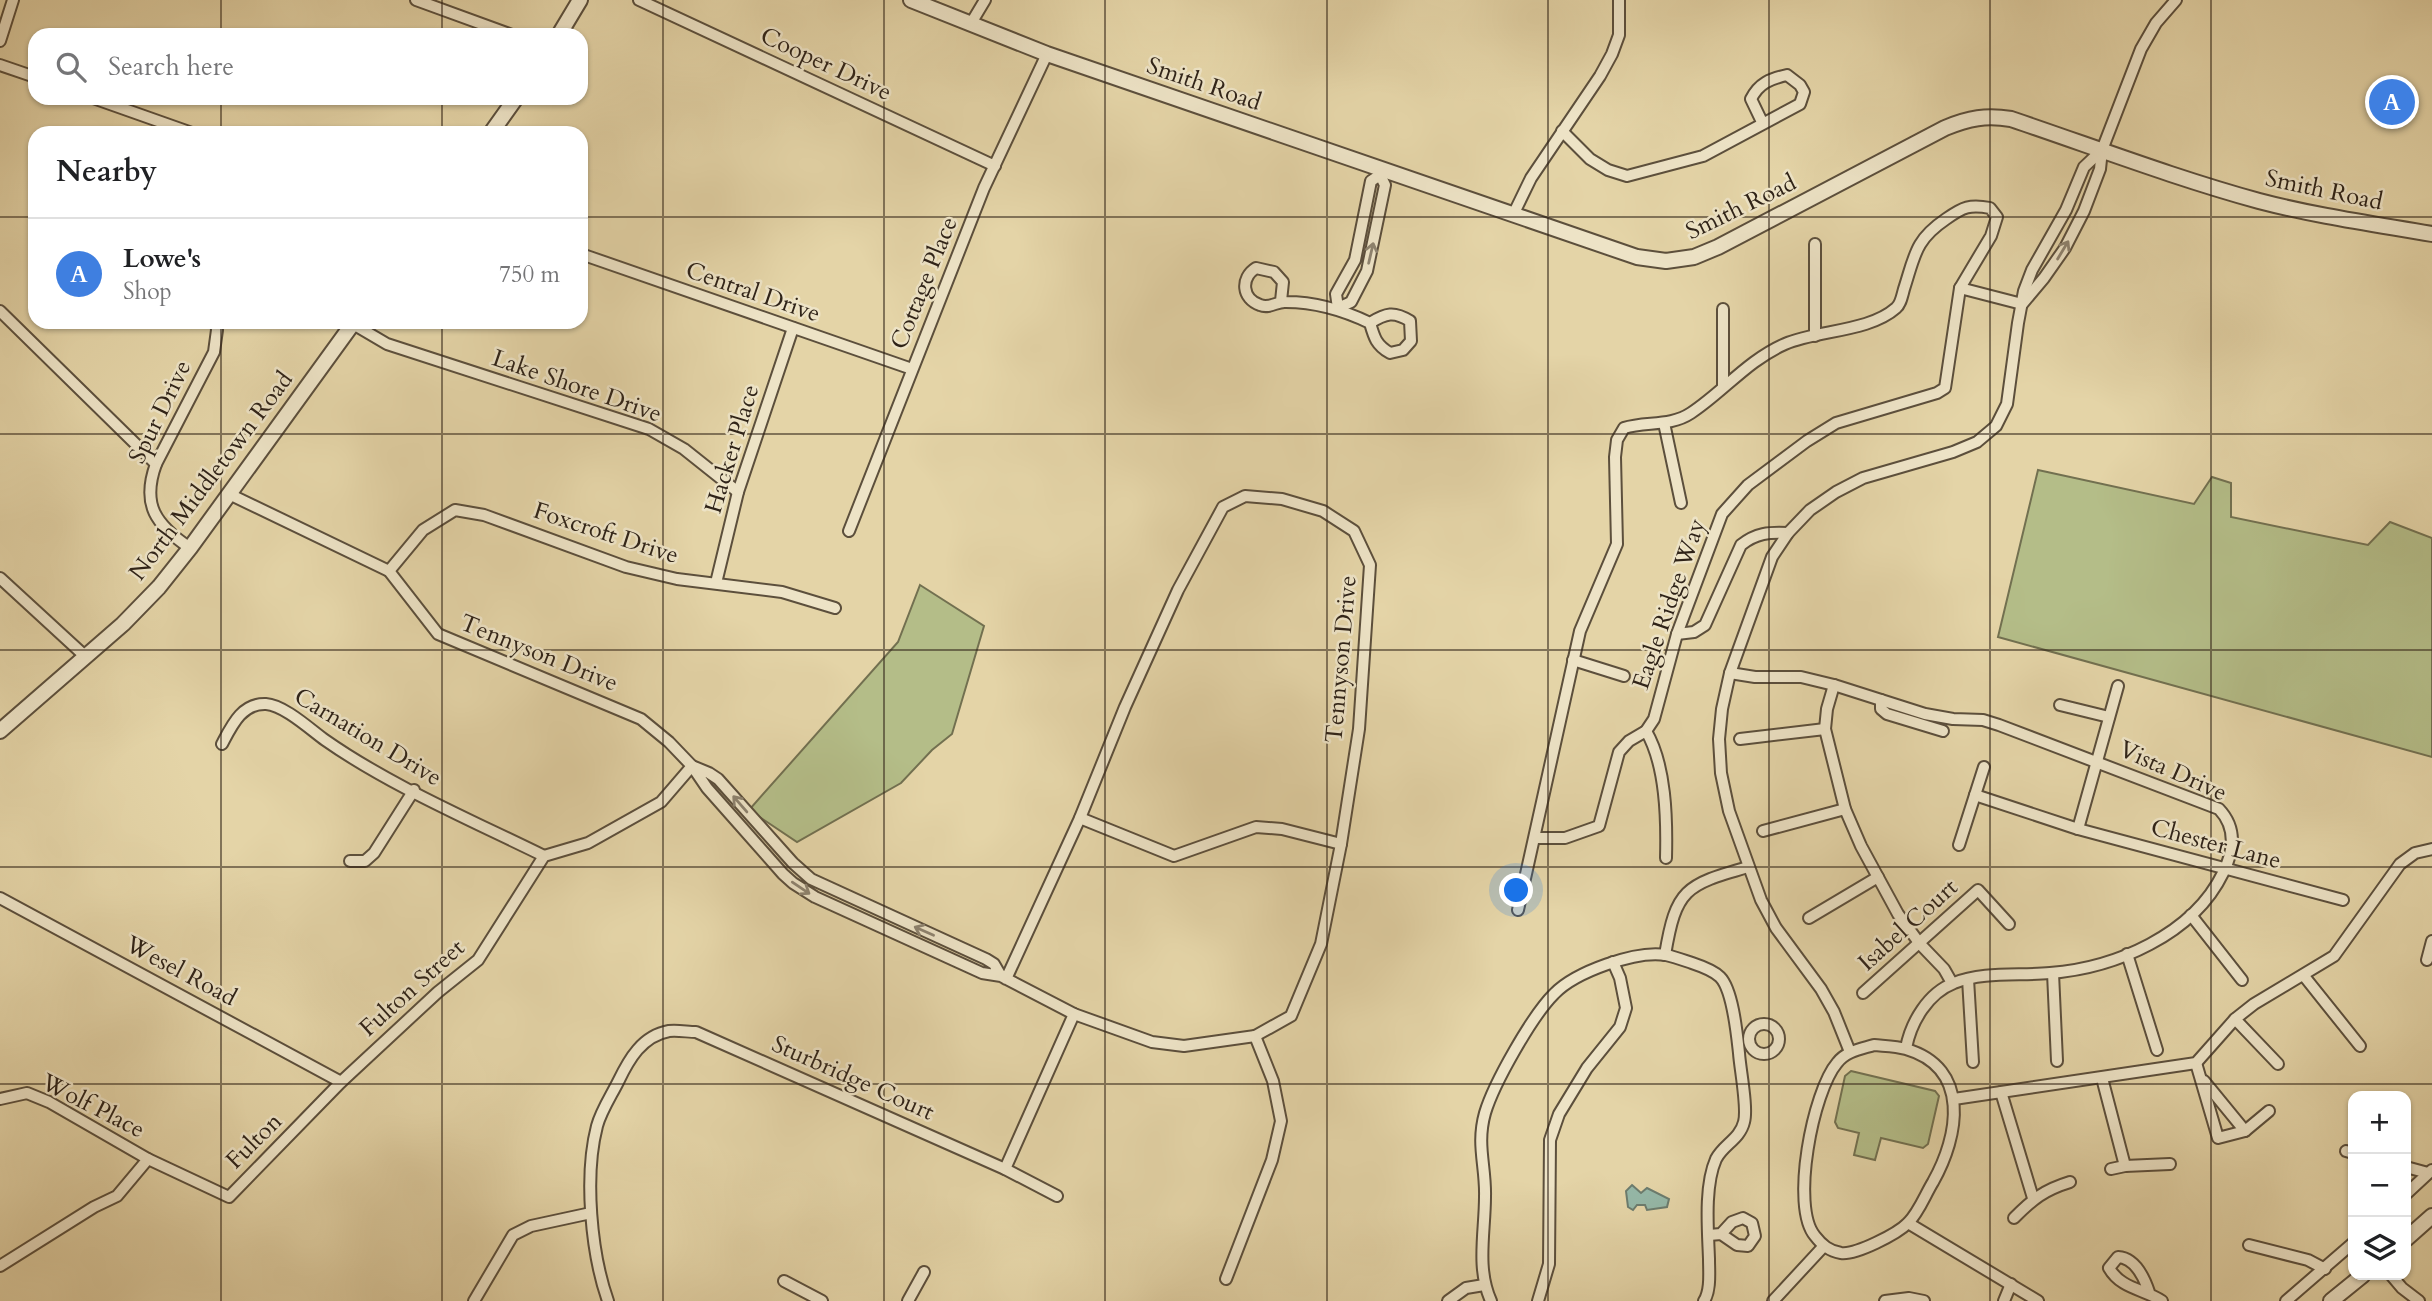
<!DOCTYPE html>
<html lang="en">
<head>
<meta charset="utf-8">
<style>
	body { margin:0; font-family:Cardo,serif; background:#f6f6f6; color:#202124 }
	.controls { position:absolute; right:21px; bottom:21px; display:grid; overflow:hidden; border-radius:14px; box-shadow:0 2px 5px #0004 }
	.controls button { width:63px; height:63px; display:grid; place-items:center; padding:0; border:0; border-bottom:2px solid #e0e0e0; background:#fff; color:#202124; font:35px sans-serif }
	.you { position:absolute; left:1517px; top:891px; width:24px; height:24px; margin:-18px; border:5px solid #fff; border-radius:50%; background:#1a73e8; box-shadow:0 0 0 10px #1a73e833 }
	.badge { display:grid; place-items:center; width:46px; height:46px; border-radius:50%; background:#d93025; color:#fff; font-size:23px; font-weight:700 }
	.pin { position:absolute; translate:-50% -50%; border:4px solid #fff; box-shadow:0 2px 7px #0006 }
	.list { margin:0; padding:0; list-style:none }
	h2 { display:flex; justify-content:space-between; align-items:center; height:91px; margin:0; padding:0 28px; font-size:30px }
	h2 small { font-size:23px; font-weight:400; color:#757577 }
	.list li { display:grid; grid-template-columns:46px 1fr auto; gap:21px; align-items:center; box-sizing:border-box; height:112px; padding:0 28px; border-top:2px solid #e0e0e0 }
	.list b { display:block; font-size:26px; white-space:nowrap }
	.list p { margin:0; font-size:23px; white-space:nowrap; color:#757577 }
	.list em { font-size:23px; font-style:normal; color:#757577 }
	.icon { flex:none; width:38px; height:38px; fill:none; stroke:currentColor; stroke-width:2; stroke-linecap:round; stroke-linejoin:round }
	.map { position:relative; flex:none; width:2432px; height:1301px; overflow:hidden }
	.search { position:absolute; background:#fff; box-shadow:0 2px 5px #0004; left:28px; top:28px; width:560px; height:77px; display:flex; align-items:center; gap:18px; box-sizing:border-box; padding:0 24px; border-radius:21px; color:#757577; font-size:26px }
	.panel { position:absolute; background:#fff; box-shadow:0 2px 5px #0004; left:28px; top:126px; width:560px; height:203px; border-radius:21px }
	.map>svg:first-child { display:block }
	.green { fill:#b4bd88; stroke:#727050; stroke-width:2 }
	.water { fill:#95b8a8; stroke:#6c7c6e; stroke-width:2 }
	.lines { fill:none; stroke-linecap:round; stroke-linejoin:round }
	.minor-casing { stroke:#5c4f3c; stroke-width:14 }
	.tertiary-casing { stroke:#5c4f3c; stroke-width:18 }
	.minor { stroke:#ede3c6; stroke-width:10 }
	.tertiary { stroke:#ede3c6; stroke-width:14 }
	.oneway { stroke:#8e836f }
	.grid { fill:none; stroke:#2f2318; stroke-width:2; stroke-opacity:0.55 }
	.labels { text-anchor:middle; dominant-baseline:central; stroke-width:5; stroke-linejoin:round; paint-order:stroke }
	.street-label { font-size:24px; fill:#2f2318; stroke:#ede3c6 }
</style>
</head>
<body>
<div class="map">
<svg width="2432" height="1301" viewBox="0 0 2432 1301">
	<rect width="100%" height="100%" fill="#e4d4a7"/>
	<filter id="stains"><feTurbulence type="fractalNoise" baseFrequency=".00286" numOctaves="4"/><feColorMatrix values="0 0 0 0 .2 0 0 0 0 .09 0 0 0 0 .02 0 0 0 .5 -.17"/></filter>
	<radialGradient id="worn" r=".72"><stop offset=".6" stop-color="#630" stop-opacity="0"/><stop offset="1" stop-color="#630" stop-opacity=".3"/></radialGradient>
	<g class="green">
		<polygon points="2038,470 2194,504 2212,477 2231,483 2231,517 2368,545 2390,522 2432,538 2432,757 1998,637"/>
		<polygon points="920,585 984,626 952,734 932,750 901,783 797,842 749,810 898,642"/>
		<polygon points="1851,1071 1935,1091 1939,1096 1928,1144 1923,1148 1881,1138 1875,1160 1854,1155 1859,1133 1838,1128 1835,1122 1845,1076"/>
	</g>
	<polygon class="water" points="1632,1185 1641,1193 1647,1188 1669,1199 1667,1207 1647,1210 1645,1205 1637,1205 1633,1210 1628,1207 1626,1191"/>
	<g class="lines">
		<g class="minor-casing">
			<g id="minor">
				<polyline points="416,0 512,35"/>
				<polyline points="639,0 995,166"/>
				<polyline points="970,25 985,0"/>
				<polyline points="0,41 13,0"/>
				<polyline points="0,65 35,77"/>
				<polyline points="93,98 192,133"/>
				<path d="M1562 131 1590 159 1608 170 1627 176 1703 156 1800 104 1804 92 1800 85 1787 75C1770 79 1759 83 1751 99L1763 124"/>
				<polyline points="1380,175 1385,185 1367,271 1351,302 1338,308 1336,294 1355,260 1371,181 1380,175 1381,170"/>
				<polyline points="1514,213 1531,178 1600,76 1612,54 1619,35 1619,0"/>
				<polyline points="1815,244 1815,336"/>
				<polyline points="581,254 912,369"/>
				<polyline points="1960,288 2022,304"/>
				<path d="M1281 301 1283 282 1274 272 1256 268C1240 278 1242 299 1260 305 1270 309 1277 301 1286 302 1317 302 1343 310 1370 323 1374 337 1376 345 1390 353L1403 350 1411 341 1410 321C1394 311 1386 313 1370 323"/>
				<polyline points="2023,303 2044,278 2065,248 2084,211 2100,169 2102,150 2141,49 2156,23 2176,0"/>
				<polyline points="0,311 156,464"/>
				<polyline points="353,324 387,344 649,429 684,449 738,492"/>
				<polyline points="1723,387 1723,309"/>
				<polyline points="1664,423 1681,503"/>
				<polyline points="849,531 984,188 1047,54"/>
				<path d="M190 548C156 525 141 505 156 464L214 352 217 330 216 322"/>
				<polyline points="389,571 423,530 455,510 484,515 626,567 677,579 782,592 835,608"/>
				<polyline points="0,578 86,657"/>
				<polyline points="716,583 738,492 793,328"/>
				<path d="M1677 634 1694 632 1705 625 1741 545C1756 533 1769 532 1788 533"/>
				<polyline points="1573,660 1624,676"/>
				<path d="M1730 673 1755 677H1801L1834 685 1925 714 1953 719 1983 720 1999 725 2219 809C2237 828 2234 851 2223 873 2193 935 2115 968 2050 973 2019 976 1983 971 1954 983 1928 993 1911 1022 1906 1048"/>
				<polyline points="1834,685 1827,709 1825,729 1845,809 1861,846 1898,914 1920,944 1944,969 1952,983"/>
				<polyline points="1881,700 1881,709 1887,714 1943,731"/>
				<polyline points="2060,705 2109,717"/>
				<path d="M1646 731C1666 765 1667 819 1666 858"/>
				<polyline points="1740,739 1825,729"/>
				<path d="M222 744C232 725 242 703 266 704 284 705 311 730 325 740 389 785 473 821 544 856"/>
				<polyline points="1975,795 2078,829 2343,900"/>
				<polyline points="1080,818 1174,856 1256,827 1282,829 1341,844"/>
				<polyline points="2078,829 2118,686"/>
				<polyline points="1763,831 1845,809"/>
				<polyline points="1959,845 1984,767"/>
				<polyline points="350,861 365,861 374,853 414,790"/>
				<polyline points="0,898 341,1082"/>
				<path d="M1518 910 1580 631 1617 544 1615 457 1617 440 1624 428C1646 421 1670 427 1691 413 1723 392 1748 360 1785 344 1817 330 1869 332 1896 308 1901 304 1902 296 1904 289 1915 255 1915 240 1946 219 1963 207 1970 204 1990 208L1997 217 1991 236 1960 288 1945 388 1937 393 1836 423 1807 441 1748 485 1722 514 1677 634 1654 719 1646 731 1629 741 1619 752 1599 826 1565 838H1535"/>
				<polyline points="2191,915 2242,980"/>
				<polyline points="1809,918 1878,877"/>
				<polyline points="2127,954 2157,1050"/>
				<path d="M1665 955C1676 889 1685 885 1748 867"/>
				<polyline points="2427,960 2432,941"/>
				<polyline points="2053,973 2057,1061"/>
				<polyline points="1001,976 994,964 986,959 811,879 793,863 718,779 709,773 692,766 707,788 783,874 793,883 815,897 982,973 1001,976 1074,1014 1152,1042 1184,1046 1255,1036 1291,1016 1321,944 1341,844 1359,729 1370,565 1354,531 1323,511 1282,499 1245,496 1223,507 1178,590 1125,707 1080,818 1006,979"/>
				<polyline points="2304,976 2360,1046"/>
				<polyline points="1968,979 1973,1062"/>
				<polyline points="1863,993 1978,890 2009,924"/>
				<polyline points="2235,1019 2278,1064"/>
				<circle cx="1764" cy="1039" r="15"/>
				<path d="M1874 1045C1884 1046 1896 1046 1906 1049 1971 1068 1959 1136 1933 1182 1925 1195 1919 1212 1908 1223 1897 1234 1856 1255 1841 1253 1829 1251 1822 1245 1815 1236 1790 1207 1813 1091 1837 1063 1846 1051 1861 1049 1874 1045Z"/>
				<polyline points="1850,1052 1834,1012 1821,989 1776,928 1761,900 1729,811 1721,773 1719,739 1722,709 1730,673 1772,557 1788,533 1810,510 1836,492 1863,478 1953,452 1977,442 1996,426 2007,404 2018,323 2024,291 2032,270 2066,210 2084,167 2102,150"/>
				<polyline points="2196,1063 2218,1138 2245,1131 2269,1111"/>
				<polyline points="2102,1078 2125,1166"/>
				<polyline points="2204,1081 2245,1131"/>
				<polyline points="2001,1092 2033,1198"/>
				<polyline points="0,1099 27,1093 49,1102 148,1159 117,1196 94,1207 0,1266"/>
				<polyline points="1954,1099 2196,1063 2235,1019 2254,1004 2334,956 2400,864 2415,853 2432,849"/>
				<polyline points="2346,1151 2353,1153"/>
				<polyline points="148,1159 229,1197 341,1082 438,992 478,960 544,856 588,843 661,802 692,766 669,742 641,719 438,634 389,571 229,494"/>
				<polyline points="2406,1167 2428,1173"/>
				<polyline points="1005,1169 1074,1014"/>
				<polyline points="2111,1169 2125,1166 2170,1164"/>
				<polyline points="2406,1194 2432,1170"/>
				<path d="M2014 1218C2033 1199 2044 1190 2070 1182"/>
				<polyline points="1908,1223 2038,1301"/>
				<polyline points="1709,1235 1721,1234 1732,1222 1743,1218 1752,1223 1755,1236 1748,1246 1737,1245 1721,1234"/>
				<polyline points="2249,1245 2308,1260 2325,1269"/>
				<polyline points="2391,1275 2402,1288 2419,1301"/>
				<polyline points="1226,1279 1272,1160 1281,1121 1273,1081 1255,1036"/>
				<polyline points="784,1281 822,1301"/>
				<path d="M2149 1292C2144 1277 2135 1258 2118 1257L2109 1268C2121 1289 2144 1289 2162 1301"/>
				<polyline points="474,1301 513,1235 531,1226 591,1213"/>
				<path d="M608 1301C591 1253 584 1176 597 1126 601 1111 611 1096 618 1082 629 1059 642 1036 669 1031 678 1030 688 1032 696 1032L1005 1169 1057 1196"/>
				<polyline points="908,1301 924,1272"/>
				<polyline points="1448,1301 1466,1288 1484,1285"/>
				<path d="M1491 1301C1476 1268 1485 1232 1485 1197 1486 1166 1476 1145 1485 1113 1494 1083 1532 1016 1554 994 1575 972 1636 950 1666 955 1675 957 1683 960 1692 963 1701 966 1713 970 1720 977 1733 990 1737 1035 1739 1053 1740 1069 1748 1108 1744 1122 1740 1139 1723 1145 1716 1159 1704 1186 1708 1230 1709 1259 1709 1272 1711 1290 1704 1301"/>
				<polyline points="1538,1301 1549,1264 1550,1140 1559,1114 1587,1068 1620,1027 1626,1008 1620,978 1613,962"/>
				<polyline points="1773,1301 1823,1247"/>
				<polyline points="1885,1301 1909,1298 1924,1301"/>
				<polyline points="2004,1301 2011,1284"/>
				<polyline points="2286,1301 2353,1243"/>
			</g>
		</g>
		<g class="tertiary-casing">
			<g id="tertiary">
				<path d="M911 0 1047 54 1637 257 1666 261 1694 257 1718 247 1945 128C1969 118 1986 115 2011 119 2094 147 2175 178 2259 201 2316 216 2374 224 2432 234"/>
				<polyline points="559,35 580,0"/>
				<polyline points="491,133 516,98"/>
				<polyline points="0,731 123,624 159,587 190,548 354,322"/>
				<polyline points="2406,1239 2432,1216"/>
				<polyline points="2331,1301 2363,1275"/>
			</g>
		</g>
		<use href="#minor" class="minor"/>
		<use href="#tertiary" class="tertiary"/>
	</g>
	<defs><path id="oneway-shaft" d="M-6 0H5M1.5-3L5.5 0L1.5 3" fill="none" stroke-width="1.6" stroke-linecap="round" stroke-linejoin="round" transform="scale(1.75)"/></defs>
	<g class="oneway">
		<use href="#oneway-shaft" transform="translate(2063 250) rotate(-59)"/>
		<use href="#oneway-shaft" transform="translate(1371 253) rotate(-77)"/>
		<use href="#oneway-shaft" transform="translate(740 804) rotate(-131)"/>
		<use href="#oneway-shaft" transform="translate(801 888) rotate(34)"/>
		<use href="#oneway-shaft" transform="translate(924 931) rotate(-156)"/>
	</g>
	<path class="grid" d="M221 0V35M442 0V35M663 0V1301M884 0V1301M1105 0V1301M1327 0V1301M1548 0V1301M1769 0V1301M1990 0V1301M2211 0V1301M221 98V133M442 98V133M0 217H35M581 217H2432M221 322V1301M442 322V1301M0 434H2432M0 650H2432M0 867H2432M0 1084H2432"/>
	<g class="labels">
		<g class="street-label">
			<text transform="translate(826 64) rotate(25)">Cooper Drive</text>
			<text transform="translate(1204 84) rotate(19)">Smith Road</text>
			<text transform="translate(2324 190) rotate(12)">Smith Road</text>
			<text transform="translate(1741 207) rotate(-26)">Smith Road</text>
			<text transform="translate(924 283) rotate(-68)">Cottage Place</text>
			<text transform="translate(753 292) rotate(19)">Central Drive</text>
			<text transform="translate(577 386) rotate(19)">Lake Shore Drive</text>
			<text transform="translate(160 412) rotate(-64)">Spur Drive</text>
			<text transform="translate(732 449) rotate(-73)">Hacker Place</text>
			<text transform="translate(211 476) rotate(-53)">North Middletown Road</text>
			<text transform="translate(606 533) rotate(18)">Foxcroft Drive</text>
			<text transform="translate(1669 604) rotate(-71)">Eagle Ridge Way</text>
			<text transform="translate(539 653) rotate(22)">Tennyson Drive</text>
			<text transform="translate(1341 659) rotate(-85)">Tennyson Drive</text>
			<text transform="translate(368 737) rotate(31)">Carnation Drive</text>
			<text transform="translate(2173 771) rotate(24)">Vista Drive</text>
			<text transform="translate(2216 844) rotate(15)">Chester Lane</text>
			<text transform="translate(1908 925) rotate(-42)">Isabel Court</text>
			<text transform="translate(181 971) rotate(28)">Wesel Road</text>
			<text transform="translate(412 988) rotate(-42)">Fulton Street</text>
			<text transform="translate(853 1078) rotate(24)">Sturbridge Court</text>
			<text transform="translate(93 1106) rotate(27)">Wolf Place</text>
			<text transform="translate(254 1141) rotate(-45)">Fulton</text>
		</g>
	</g>
	<rect width="100%" height="100%" filter="url(#stains)"/>
	<rect width="100%" height="100%" fill="url(#worn)"/>
</svg>
<div class="controls">
<button>+</button>
<button>−</button>
<button><svg class="icon" aria-label="layers" viewBox="0 0 24 24"><path d="M12 4l9 5-9 5-9-5zM3 14l9 5 9-5"/></svg></button>
</div>
<div class="you"></div>
<div class="pin badge" style="left:2392px;top:102px;background:#3f7fe0">A</div>
<div class="search"><svg class="icon" aria-label="search" viewBox="0 0 24 24"><circle cx="10" cy="10" r="6"/><path d="M15 15l6 6"/></svg>Search here</div>
<section class="panel">
<h2>Nearby<small></small></h2>
<ul class="list">
<li><span class="badge" style="background:#3f7fe0">A</span><div><b>Lowe's</b><p>Shop</p></div><em>750 m</em></li>
</ul>
</section>
</div>
</body>
</html>
